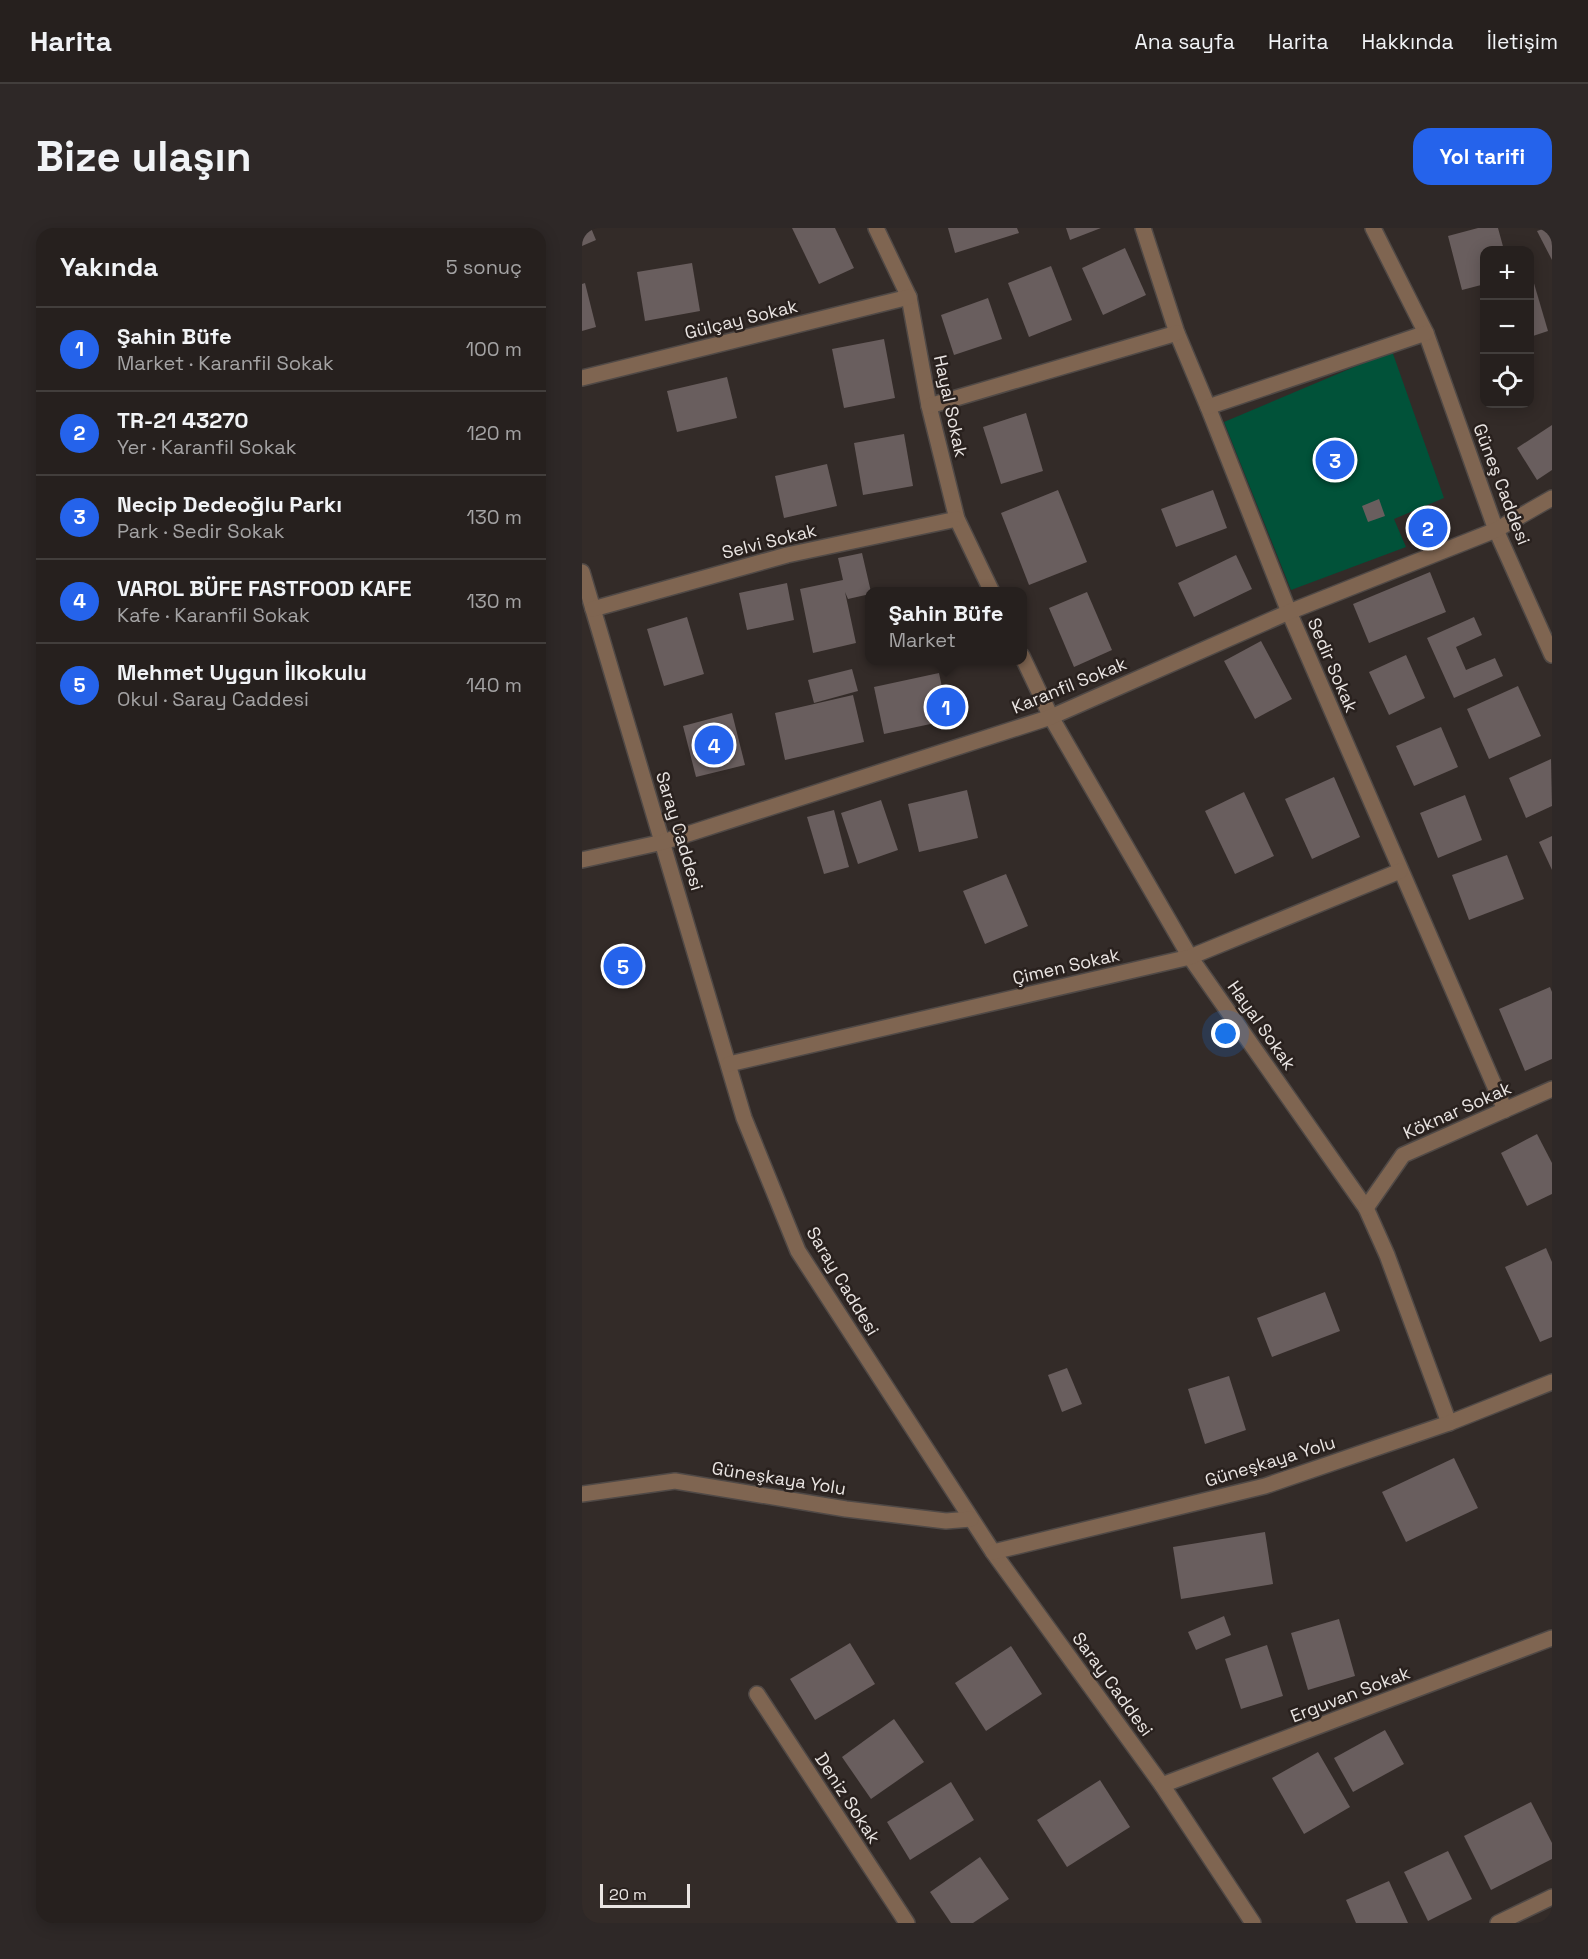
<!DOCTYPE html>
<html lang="tr">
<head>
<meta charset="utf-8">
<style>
	body { margin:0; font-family:"Space Grotesk",sans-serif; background:#2e2827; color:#f1f3f6 }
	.controls { position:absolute; right:18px; top:18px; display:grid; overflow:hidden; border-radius:12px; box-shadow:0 3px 15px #0003 }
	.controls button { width:54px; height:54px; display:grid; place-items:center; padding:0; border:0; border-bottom:2px solid #423e3c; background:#26201e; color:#f1f3f6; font:30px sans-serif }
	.scale { position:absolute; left:18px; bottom:15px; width:90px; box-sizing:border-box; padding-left:6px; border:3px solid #eae5e3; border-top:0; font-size:16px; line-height:21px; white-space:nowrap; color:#eae5e3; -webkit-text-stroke:4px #29211e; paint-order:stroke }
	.you { position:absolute; left:644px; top:806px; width:21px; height:21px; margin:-15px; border:4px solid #fff; border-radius:50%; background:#1a73e8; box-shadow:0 0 0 9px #1a73e833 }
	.badge { display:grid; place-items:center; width:39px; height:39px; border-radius:50%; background:#2563eb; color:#fff; font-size:20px; font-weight:700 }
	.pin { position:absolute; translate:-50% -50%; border:3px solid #fff; box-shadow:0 2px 6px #0006 }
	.popup { position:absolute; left:283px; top:359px; width:162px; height:78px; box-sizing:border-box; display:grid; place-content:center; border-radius:12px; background:#26201e; filter:drop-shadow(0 2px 4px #0005); font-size:20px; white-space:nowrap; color:#a4a3a4 }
	.popup b { font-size:22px; color:#f1f3f6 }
	.popup::after { content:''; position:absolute; left:50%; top:100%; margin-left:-12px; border:12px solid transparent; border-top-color:#26201e }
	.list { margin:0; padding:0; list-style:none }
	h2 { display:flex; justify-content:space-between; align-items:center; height:78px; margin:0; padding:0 24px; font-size:26px }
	h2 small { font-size:20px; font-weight:400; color:#a4a3a4 }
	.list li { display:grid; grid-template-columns:39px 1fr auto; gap:18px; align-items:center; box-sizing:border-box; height:84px; padding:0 24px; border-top:2px solid #423e3c }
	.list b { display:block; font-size:22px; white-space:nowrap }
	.list p { margin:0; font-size:20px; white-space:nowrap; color:#a4a3a4 }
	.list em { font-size:20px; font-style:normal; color:#a4a3a4 }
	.icon { flex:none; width:33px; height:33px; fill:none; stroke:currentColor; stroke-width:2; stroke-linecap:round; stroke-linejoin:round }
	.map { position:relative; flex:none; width:970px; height:1695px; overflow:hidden; border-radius:18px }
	header { display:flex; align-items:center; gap:36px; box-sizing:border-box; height:84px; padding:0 30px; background:#26201e; border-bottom:2px solid #423e3c }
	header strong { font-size:28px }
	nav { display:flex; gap:33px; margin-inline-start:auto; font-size:21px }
	.intro { display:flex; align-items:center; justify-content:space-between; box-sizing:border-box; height:144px; padding:0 36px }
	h1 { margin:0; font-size:42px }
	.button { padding:15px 27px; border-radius:18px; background:#2563eb; color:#fff; font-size:21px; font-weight:700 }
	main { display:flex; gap:36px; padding:0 36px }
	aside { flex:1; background:#26201e; border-radius:18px; box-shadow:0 3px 15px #0003 }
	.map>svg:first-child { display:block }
	.green { fill:#015239 }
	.building { fill:#695e5e }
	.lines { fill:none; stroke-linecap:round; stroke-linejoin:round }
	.minor-casing { stroke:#504946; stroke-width:18 }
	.minor { stroke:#7f6551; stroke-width:15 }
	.labels { text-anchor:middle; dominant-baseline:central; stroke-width:5; stroke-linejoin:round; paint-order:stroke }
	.street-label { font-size:18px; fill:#eae5e3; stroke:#29211e }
</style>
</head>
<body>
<header>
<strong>Harita</strong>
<nav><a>Ana sayfa</a><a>Harita</a><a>Hakkında</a><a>İletişim</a></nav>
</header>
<div class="intro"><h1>Bize ulaşın</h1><a class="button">Yol tarifi</a></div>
<main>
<aside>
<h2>Yakında<small>5 sonuç</small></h2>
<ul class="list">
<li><span class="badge">1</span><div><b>Şahin Büfe</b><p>Market · Karanfil Sokak</p></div><em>100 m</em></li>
<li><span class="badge">2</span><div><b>TR-21 43270</b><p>Yer · Karanfil Sokak</p></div><em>120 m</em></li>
<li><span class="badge">3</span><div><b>Necip Dedeoğlu Parkı</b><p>Park · Sedir Sokak</p></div><em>130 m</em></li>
<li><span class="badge">4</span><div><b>VAROL BÜFE FASTFOOD KAFE</b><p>Kafe · Karanfil Sokak</p></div><em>130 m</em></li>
<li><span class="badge">5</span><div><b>Mehmet Uygun İlkokulu</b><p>Okul · Saray Caddesi</p></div><em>140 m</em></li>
</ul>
</aside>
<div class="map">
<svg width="970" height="1695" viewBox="0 0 970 1695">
	<rect width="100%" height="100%" fill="#332b28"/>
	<polygon class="green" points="810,123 862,270 812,291 824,319 709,362 642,194"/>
	<g class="building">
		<polygon points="0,0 9,0 14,12 0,18"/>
		<polygon points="210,0 253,0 272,40 237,56"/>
		<polygon points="366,0 435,0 437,5 373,25"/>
		<polygon points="484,0 519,0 488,12"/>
		<polygon points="896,0 916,0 922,22 903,22 903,56 880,62 866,8"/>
		<polygon points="964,0 970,0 970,32 955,3"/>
		<polygon points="543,20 564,67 521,87 500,40"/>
		<polygon points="110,35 118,83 63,93 55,44"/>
		<polygon points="469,38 490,92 447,109 426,55"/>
		<polygon points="951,52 966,103 948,109 948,53"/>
		<polygon points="3,55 14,99 0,103 0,56"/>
		<polygon points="406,70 420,111 372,127 359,87"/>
		<polygon points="302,111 313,170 262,180 250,121"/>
		<polygon points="145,149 155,190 95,204 85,163"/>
		<polygon points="444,185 461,243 419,256 401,199"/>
		<polygon points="970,197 970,242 955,252 935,220"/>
		<polygon points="322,206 331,258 281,267 272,215"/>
		<polygon points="245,236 255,278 202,290 193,248"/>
		<polygon points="476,262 505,334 447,357 419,285"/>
		<polygon points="631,262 645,300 594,319 579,281"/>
		<polygon points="797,271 803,288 786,294 780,278"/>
		<polygon points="861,285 867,301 830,315 824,300"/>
		<polygon points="280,325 289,364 288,366 266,371 263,364 274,415 231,425 218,361 261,352 256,330"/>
		<polygon points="654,327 670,361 612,389 596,355"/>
		<polygon points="848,344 864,384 787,415 771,376"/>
		<polygon points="205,355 212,392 165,402 157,365"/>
		<polygon points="505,364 530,422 492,439 467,380"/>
		<polygon points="105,389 122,446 82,458 65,401"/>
		<polygon points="892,389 900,407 874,419 884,442 913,430 921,448 872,470 845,410"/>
		<polygon points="679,413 710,471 673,491 642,433"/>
		<polygon points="824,427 843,470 807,487 787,444"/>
		<polygon points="270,441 276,463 232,475 226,452"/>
		<polygon points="357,445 367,492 302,506 292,459"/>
		<polygon points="936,458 959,508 907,531 885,481"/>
		<polygon points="271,467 282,514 203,532 193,485"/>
		<polygon points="150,485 163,537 114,549 101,498"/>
		<polygon points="859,499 876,539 832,558 814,518"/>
		<polygon points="969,531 970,578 944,590 927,550"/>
		<polygon points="752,549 778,609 730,631 703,571"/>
		<polygon points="385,562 396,610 337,624 326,576"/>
		<polygon points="662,564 692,628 653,646 623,583"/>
		<polygon points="883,567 900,612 856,630 838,585"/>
		<polygon points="299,572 316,622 276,636 259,585"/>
		<polygon points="252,582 267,639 242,646 225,589"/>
		<polygon points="970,608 970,642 957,614"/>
		<polygon points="925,627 942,671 887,692 870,647"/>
		<polygon points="424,646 446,698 403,716 381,663"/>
		<polygon points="968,759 970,764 970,831 943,843 917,781"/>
		<polygon points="955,906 970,935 970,966 945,978 919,925"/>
		<polygon points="964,1020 970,1034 970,1109 958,1114 923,1039"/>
		<polygon points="743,1064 758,1103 690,1129 675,1090"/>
		<polygon points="485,1140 500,1176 480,1184 466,1147"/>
		<polygon points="647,1148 664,1202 623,1216 606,1161"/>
		<polygon points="872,1230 896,1280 824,1314 800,1264"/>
		<polygon points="683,1304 691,1356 599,1371 591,1319"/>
		<polygon points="642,1388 649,1407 614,1422 606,1404"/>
		<polygon points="757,1391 773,1448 726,1462 709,1405"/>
		<polygon points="268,1415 293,1456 233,1492 208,1451"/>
		<polygon points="685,1417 701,1468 659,1481 643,1431"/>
		<polygon points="429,1418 460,1466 404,1503 373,1455"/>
		<polygon points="312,1491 342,1534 289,1571 260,1529"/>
		<polygon points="803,1502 822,1536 771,1564 752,1530"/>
		<polygon points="736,1524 768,1579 722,1606 690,1550"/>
		<polygon points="518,1552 548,1599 485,1639 455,1592"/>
		<polygon points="369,1554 392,1592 328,1632 305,1594"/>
		<polygon points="949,1574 970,1615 970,1631 909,1662 882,1608"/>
		<polygon points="866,1623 890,1671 846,1693 822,1644"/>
		<polygon points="398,1629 427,1671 391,1695 369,1695 348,1664"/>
		<polygon points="807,1653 826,1695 774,1695 764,1672"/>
	</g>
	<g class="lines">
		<g class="minor-casing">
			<g id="minor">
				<polyline points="294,0 327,69 347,178 375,291 410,364"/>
				<polyline points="561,0 595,105 626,179 707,384 923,882"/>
				<polyline points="791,0 844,105 914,302 970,427"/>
				<polyline points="0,150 327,69"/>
				<polyline points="347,178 595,105"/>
				<polyline points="626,179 844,105"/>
				<polyline points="0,344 162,890 216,1023 411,1324 580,1557 671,1695"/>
				<polyline points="11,381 205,327 375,291"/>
				<polyline points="440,428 469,489 608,729 784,980 805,1027 867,1195"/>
				<polyline points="0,632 81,614 469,489 707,384 914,302 970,270"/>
				<polyline points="147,836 608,729 818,643"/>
				<polyline points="784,980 821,927 970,861"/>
				<polyline points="0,1266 93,1253 264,1281 364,1293 389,1291"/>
				<polyline points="411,1324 683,1258 867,1195 970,1154"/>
				<polyline points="175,1466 325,1695"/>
				<polyline points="580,1557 970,1410"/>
				<polyline points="916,1695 970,1669"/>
			</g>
		</g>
		<use href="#minor" class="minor"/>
	</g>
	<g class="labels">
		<g class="street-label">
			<text transform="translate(159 91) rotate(-14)">Gülçay Sokak</text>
			<text transform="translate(369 178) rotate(78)">Hayal Sokak</text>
			<text transform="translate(920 256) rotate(69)">Güneş Caddesi</text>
			<text transform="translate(187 313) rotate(-14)">Selvi Sokak</text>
			<text transform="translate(751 437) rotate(67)">Sedir Sokak</text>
			<text transform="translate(487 457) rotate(-22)">Karanfil Sokak</text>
			<text transform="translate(98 603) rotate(73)">Saray Caddesi</text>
			<text transform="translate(484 738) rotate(-13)">Çimen Sokak</text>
			<text transform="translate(680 797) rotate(55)">Hayal Sokak</text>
			<text transform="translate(875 882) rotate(-24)">Köknar Sokak</text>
			<text transform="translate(261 1053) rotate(59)">Saray Caddesi</text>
			<text transform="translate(688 1233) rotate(-17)">Güneşkaya Yolu</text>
			<text transform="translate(197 1250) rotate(9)">Güneşkaya Yolu</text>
			<text transform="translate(531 1456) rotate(54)">Saray Caddesi</text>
			<text transform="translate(768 1466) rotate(-21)">Erguvan Sokak</text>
			<text transform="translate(266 1570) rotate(57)">Deniz Sokak</text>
		</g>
	</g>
</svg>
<div class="controls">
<button>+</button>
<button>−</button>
<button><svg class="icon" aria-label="locate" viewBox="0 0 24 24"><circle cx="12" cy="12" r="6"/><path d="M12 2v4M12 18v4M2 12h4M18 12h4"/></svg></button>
</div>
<div class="scale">20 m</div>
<div class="you"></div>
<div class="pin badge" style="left:364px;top:479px">1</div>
<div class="popup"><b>Şahin Büfe</b>Market</div>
<div class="pin badge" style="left:846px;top:300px">2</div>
<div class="pin badge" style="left:753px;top:232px">3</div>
<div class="pin badge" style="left:132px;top:517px">4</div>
<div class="pin badge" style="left:41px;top:738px">5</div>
</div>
</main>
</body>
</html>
